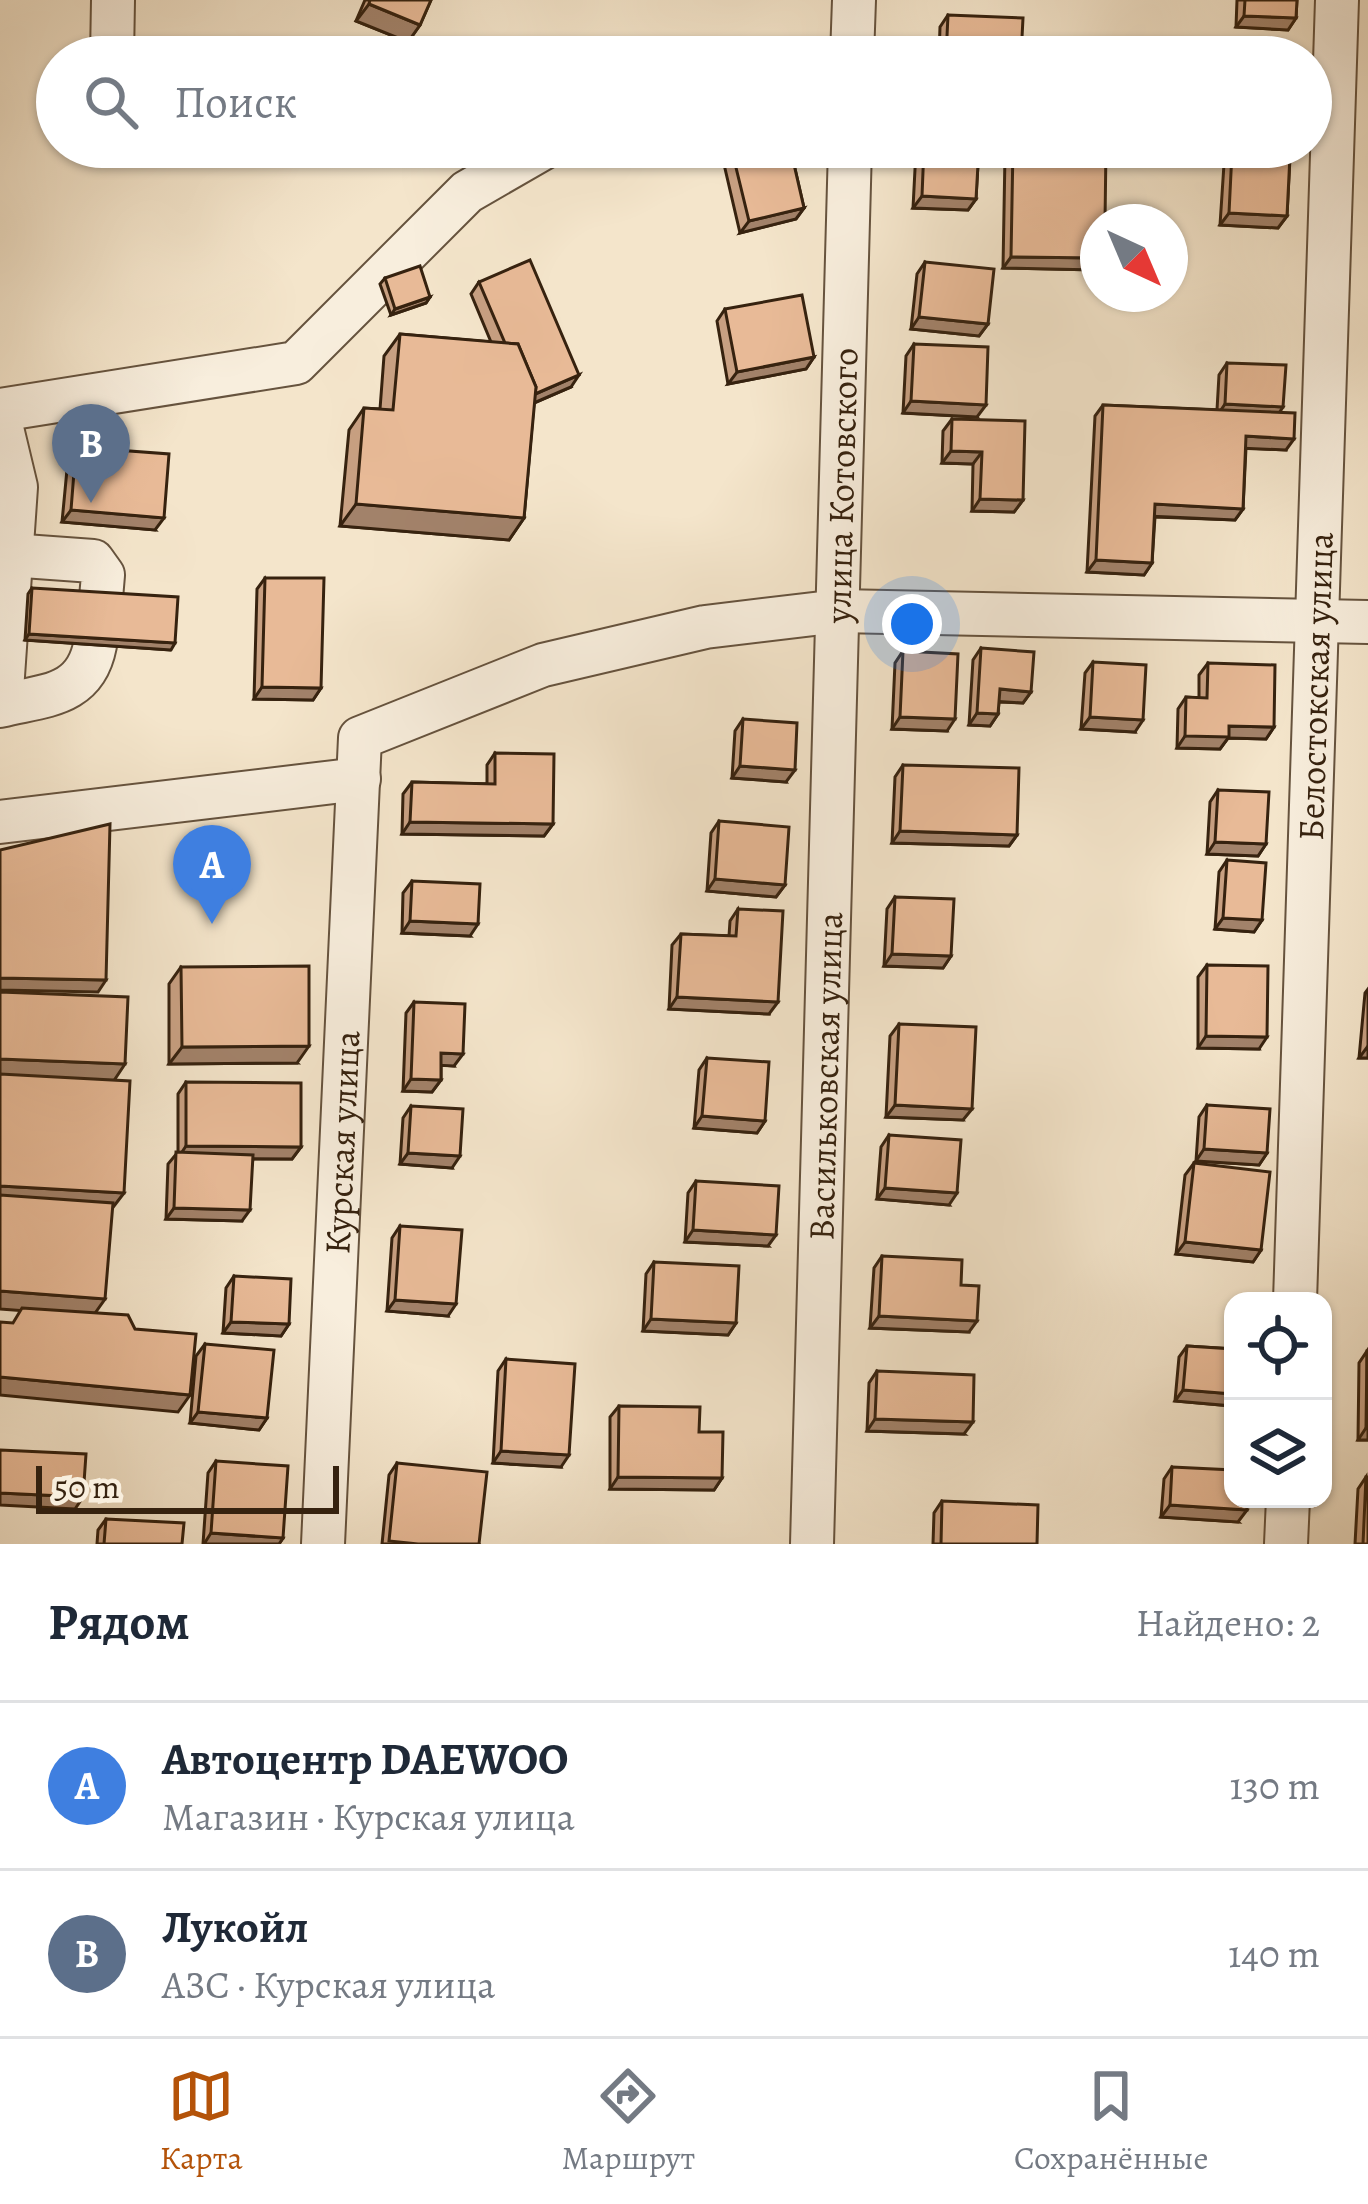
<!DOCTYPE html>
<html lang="ru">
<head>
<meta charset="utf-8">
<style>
	body { margin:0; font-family:Alegreya,serif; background:#f6f6f7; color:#1f2937 }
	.controls { position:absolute; right:36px; bottom:36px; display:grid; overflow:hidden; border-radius:24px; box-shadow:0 3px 9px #0004 }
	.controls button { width:108px; height:108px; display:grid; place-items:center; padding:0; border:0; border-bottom:3px solid #e0e1e3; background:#fff; color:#1f2937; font:60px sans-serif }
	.compass { position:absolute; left:1080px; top:204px; width:108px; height:108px; border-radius:50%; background:#fff; box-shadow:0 3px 9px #0004; rotate:136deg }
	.scale { position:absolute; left:36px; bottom:30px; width:303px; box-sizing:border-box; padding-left:12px; border:6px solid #36220f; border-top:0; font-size:33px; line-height:42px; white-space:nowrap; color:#36220f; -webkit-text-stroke:9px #f8eedd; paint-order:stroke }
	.you { position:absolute; left:912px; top:624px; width:42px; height:42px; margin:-30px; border:9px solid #fff; border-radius:50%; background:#1a73e8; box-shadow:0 0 0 18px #1a73e833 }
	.badge { display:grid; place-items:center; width:78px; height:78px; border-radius:50%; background:#b45309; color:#fff; font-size:39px; font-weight:700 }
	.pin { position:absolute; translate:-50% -99px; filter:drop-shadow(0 3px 6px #0008) }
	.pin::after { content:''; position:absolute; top:63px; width:42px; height:36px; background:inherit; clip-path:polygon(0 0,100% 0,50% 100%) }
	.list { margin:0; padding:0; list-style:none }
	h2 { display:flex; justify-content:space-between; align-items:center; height:156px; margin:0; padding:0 48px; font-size:51px }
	h2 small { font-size:39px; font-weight:400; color:#747a83 }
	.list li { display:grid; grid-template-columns:78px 1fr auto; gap:36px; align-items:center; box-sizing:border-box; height:168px; padding:0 48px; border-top:3px solid #e0e1e3 }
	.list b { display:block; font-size:45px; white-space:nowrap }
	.list p { margin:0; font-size:39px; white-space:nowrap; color:#747a83 }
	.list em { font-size:39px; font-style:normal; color:#747a83 }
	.icon { flex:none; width:66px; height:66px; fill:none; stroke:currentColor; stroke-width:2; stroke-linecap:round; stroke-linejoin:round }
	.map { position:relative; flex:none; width:1368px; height:1544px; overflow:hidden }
	.search { position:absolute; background:#fff; box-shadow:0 3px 9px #0004; left:36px; right:36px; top:36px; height:132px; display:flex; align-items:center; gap:30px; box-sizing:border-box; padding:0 42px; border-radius:66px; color:#747a83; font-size:45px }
	.sheet { height:492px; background:#fff }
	nav { display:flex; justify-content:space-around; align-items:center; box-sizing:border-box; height:168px; border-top:3px solid #e0e1e3; background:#fff; font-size:33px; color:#747a83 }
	nav a { display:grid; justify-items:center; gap:6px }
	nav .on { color:#b45309 }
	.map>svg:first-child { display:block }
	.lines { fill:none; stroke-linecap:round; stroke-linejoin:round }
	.minor-casing { stroke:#66533e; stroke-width:46 }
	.minor { stroke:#f8eedd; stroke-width:42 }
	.wall { fill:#c8a082; stroke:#36220f; stroke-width:3 }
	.shaded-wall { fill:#a2826a; stroke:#36220f; stroke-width:3 }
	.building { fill:#e8ba97; stroke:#36220f; stroke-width:3 }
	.labels { text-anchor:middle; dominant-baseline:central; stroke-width:12; stroke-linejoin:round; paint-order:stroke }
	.street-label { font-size:36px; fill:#36220f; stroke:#f8eedd }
</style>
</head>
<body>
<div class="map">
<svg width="1368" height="1544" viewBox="0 0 1368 1544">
	<rect width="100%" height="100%" fill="#f4e5cb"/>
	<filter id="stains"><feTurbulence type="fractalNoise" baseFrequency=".00167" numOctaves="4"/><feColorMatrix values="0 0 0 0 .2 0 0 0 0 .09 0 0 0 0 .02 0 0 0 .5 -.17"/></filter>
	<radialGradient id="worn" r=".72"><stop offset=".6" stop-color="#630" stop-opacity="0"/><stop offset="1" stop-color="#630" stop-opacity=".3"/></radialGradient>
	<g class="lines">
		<g class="minor-casing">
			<g id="minor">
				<polyline points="112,57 113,0"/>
				<polyline points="852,57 854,0"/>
				<polyline points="0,410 296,363 467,192 545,147"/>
				<polyline points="0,420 16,487 1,705"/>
				<polyline points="10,555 93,561 103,575 101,598"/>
				<path d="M0 706C44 695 85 697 95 645"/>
				<polyline points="0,822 359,779"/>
				<path id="s1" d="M1295 1301 1337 0"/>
				<path id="s2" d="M323 1544 360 738 543 665 705 627 839 611 1368 622"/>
				<path id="s3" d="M812 1544 850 147"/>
				<polyline points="1286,1544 1288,1499"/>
			</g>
		</g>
		<use href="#minor" class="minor"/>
	</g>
	<g class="wall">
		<polygon points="365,0 431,0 420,25 408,42 356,21"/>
		<polygon points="1237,0 1297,0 1296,18 1288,30 1236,27"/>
		<polygon points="948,15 1021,57 939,57 940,27"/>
		<polygon points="1133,40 1181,57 1124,57 1125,52"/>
		<polygon points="720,147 790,147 804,208 796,219 740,233"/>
		<polygon points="917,147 979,147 976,199 968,210 913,208 916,150"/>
		<polygon points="1010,147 1106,147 1096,270 1003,268 1005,155"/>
		<polygon points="1220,147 1297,147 1290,158 1287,216 1278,228 1220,225 1224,164 1228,158 1220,157"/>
		<polygon points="925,262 988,324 979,336 911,329 917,274"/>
		<polygon points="385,278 430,297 426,303 391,315 380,284"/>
		<polygon points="479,282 571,387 534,403 524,518 509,540 340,526 349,430 364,408 380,409 384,356 400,334 491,342 471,294"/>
		<polygon points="725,309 814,357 806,369 728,384 717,321"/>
		<polygon points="914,344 977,417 903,413 906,356"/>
		<polygon points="1227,363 1279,413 1286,450 1246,448 1243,509 1235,520 1155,517 1152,563 1144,575 1087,572 1095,416 1103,405 1217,410 1219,375"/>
		<polygon points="952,419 1023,500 1014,512 972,511 973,464 942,463 943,431"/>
		<polygon points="76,447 155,530 62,522 68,459"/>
		<polygon points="265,578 321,688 313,700 254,699 257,589"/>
		<polygon points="32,588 171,650 25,640 28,594"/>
		<polygon points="981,648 1031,692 1023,703 999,702 998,714 990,726 969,725 973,660"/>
		<polygon points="903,651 947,731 892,729 895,663"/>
		<polygon points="1093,662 1135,732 1081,729 1085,673"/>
		<polygon points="1208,663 1274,727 1266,739 1228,738 1220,749 1177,748 1178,709 1186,697 1199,698 1199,675"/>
		<polygon points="743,719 786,782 732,778 735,731"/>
		<polygon points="495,753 553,824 544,836 402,834 403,794 412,782 487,784 487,765"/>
		<polygon points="903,765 1017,835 1009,846 892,843 895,777"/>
		<polygon points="1218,790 1266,844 1258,856 1207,854 1210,802"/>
		<polygon points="719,821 785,885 776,897 707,891 711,833"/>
		<polygon points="1227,860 1262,920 1254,932 1215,929 1219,872"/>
		<polygon points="412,881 470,936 402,933 403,893"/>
		<polygon points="895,897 951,956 943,968 884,966 887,909"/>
		<polygon points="738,909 769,1014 669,1009 672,945 681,934 729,936 730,921"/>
		<polygon points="1207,965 1259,1049 1198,1048 1198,977"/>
		<polygon points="181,967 297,1063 169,1064 169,984"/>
		<polygon points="1368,989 1368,1058 1359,1058 1365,993"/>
		<polygon points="414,1002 454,1066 441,1065 441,1080 432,1092 403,1091 406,1013"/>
		<polygon points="899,1024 963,1120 886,1117 890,1036"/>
		<polygon points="707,1058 765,1121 757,1133 694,1128 699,1070"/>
		<polygon points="186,1082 301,1147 292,1159 253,1159 242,1221 166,1219 168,1164 178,1152 178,1094"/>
		<polygon points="1207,1105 1267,1153 1259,1165 1196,1161 1199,1117"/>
		<polygon points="411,1106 452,1168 400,1164 403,1118"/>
		<polygon points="889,1135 949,1205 877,1199 881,1147"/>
		<polygon points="1194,1163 1261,1250 1253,1262 1176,1254 1185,1175"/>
		<polygon points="696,1181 768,1246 685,1242 688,1193"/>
		<polygon points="400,1226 448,1316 387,1311 392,1238"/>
		<polygon points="882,1256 961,1285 969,1332 870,1328 874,1268"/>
		<polygon points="654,1262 736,1323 728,1335 643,1331 646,1274"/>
		<polygon points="234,1276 289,1324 281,1336 223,1333 226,1288"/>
		<polygon points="205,1344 267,1418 259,1430 190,1423 196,1356"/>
		<polygon points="1187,1346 1233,1349 1233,1406 1175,1401 1179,1357"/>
		<polygon points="1367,1351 1368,1440 1358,1440 1359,1363"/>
		<polygon points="506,1359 561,1467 493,1463 498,1371"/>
		<polygon points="877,1371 964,1434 867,1431 869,1383"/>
		<polygon points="619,1406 699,1432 722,1478 714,1490 610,1489 610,1417"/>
		<polygon points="216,1461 283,1538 279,1544 203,1544 208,1473"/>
		<polygon points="397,1463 479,1544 382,1544 389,1475"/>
		<polygon points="1172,1467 1238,1522 1161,1517 1164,1479"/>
		<polygon points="1366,1477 1368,1544 1355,1544 1358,1489"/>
		<polygon points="942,1501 1037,1544 933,1544 934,1513"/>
		<polygon points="106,1519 182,1544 97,1544 98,1530"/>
	</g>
	<g class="shaded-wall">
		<polygon points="369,4 420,25 408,42 356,21"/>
		<polygon points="1244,16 1296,18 1288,30 1236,27"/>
		<polygon points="1227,147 1297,148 1289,159 1232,152 1228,158 1220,157"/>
		<polygon points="922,196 976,199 968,210 913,208"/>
		<polygon points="804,208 796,219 740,233 749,221"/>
		<polygon points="1229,213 1287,216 1278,228 1220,225"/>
		<polygon points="1011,257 1098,258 1098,267 1096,270 1003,268"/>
		<polygon points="430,297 426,303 391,315 395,309"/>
		<polygon points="919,317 988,324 979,336 911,329"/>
		<polygon points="814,357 806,369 728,384 737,372"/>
		<polygon points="579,375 571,387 520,409 529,397"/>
		<polygon points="911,401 986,405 977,417 903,413"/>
		<polygon points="1225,404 1283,407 1275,419 1217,416"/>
		<polygon points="1246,436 1294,439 1286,450 1238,448"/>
		<polygon points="951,451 982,452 973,464 942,463"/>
		<polygon points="980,499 1023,500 1014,512 972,511"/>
		<polygon points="356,504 524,518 509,540 340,526"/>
		<polygon points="1155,504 1243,509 1235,520 1147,516"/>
		<polygon points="71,510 164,518 155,530 62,522"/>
		<polygon points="1096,560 1152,563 1144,575 1087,572"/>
		<polygon points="29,634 175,643 171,650 25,640"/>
		<polygon points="262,687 321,688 313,700 254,699"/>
		<polygon points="1000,689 1031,692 1023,703 991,701"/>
		<polygon points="977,713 998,714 990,726 969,725"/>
		<polygon points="900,717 955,719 947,731 892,729"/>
		<polygon points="1090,717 1143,720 1135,732 1081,729"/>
		<polygon points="1229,726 1274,727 1266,739 1228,738 1220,749 1177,748 1185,736"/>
		<polygon points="740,766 795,770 786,782 732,778"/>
		<polygon points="410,822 553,824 544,836 402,834"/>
		<polygon points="900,831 1017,835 1009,846 892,843"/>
		<polygon points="1215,842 1266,844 1258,856 1207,854"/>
		<polygon points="715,879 785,885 776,897 707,891"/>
		<polygon points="1223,918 1262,920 1254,932 1215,929"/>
		<polygon points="410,921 478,924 470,936 402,933"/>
		<polygon points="892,954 951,956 943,968 884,966"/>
		<polygon points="0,978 106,980 98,992 0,990"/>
		<polygon points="677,997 778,1002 769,1014 669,1009"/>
		<polygon points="1206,1036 1267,1037 1259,1049 1198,1048"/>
		<polygon points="309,1046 297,1063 169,1064 182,1047"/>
		<polygon points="1368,1046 1368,1058 1359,1058"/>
		<polygon points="441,1053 463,1054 454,1066 433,1065"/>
		<polygon points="0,1059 125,1064 113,1082 0,1077"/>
		<polygon points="411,1079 441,1080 432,1092 403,1091"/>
		<polygon points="895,1105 972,1109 963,1120 886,1117"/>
		<polygon points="702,1116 765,1121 757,1133 694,1128"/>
		<polygon points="186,1146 301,1147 292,1159 178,1158"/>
		<polygon points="1204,1149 1267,1153 1259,1165 1196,1161"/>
		<polygon points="408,1153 460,1156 452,1168 400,1164"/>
		<polygon points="0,1186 124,1193 111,1210 0,1204"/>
		<polygon points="885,1188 957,1193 949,1205 877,1199"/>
		<polygon points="174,1208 250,1210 242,1221 166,1219"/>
		<polygon points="693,1230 776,1235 768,1246 685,1242"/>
		<polygon points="1185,1242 1261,1250 1253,1262 1176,1254"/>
		<polygon points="0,1291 105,1299 93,1316 0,1309"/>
		<polygon points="395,1300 456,1304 448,1316 387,1311"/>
		<polygon points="879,1316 977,1321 969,1332 870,1328"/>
		<polygon points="651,1319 736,1323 728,1335 643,1331"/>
		<polygon points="231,1322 289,1324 281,1336 223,1333"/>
		<polygon points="0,1377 190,1395 178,1412 0,1395"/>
		<polygon points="1183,1390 1233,1394 1233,1406 1175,1401"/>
		<polygon points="198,1412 267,1418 259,1430 190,1423"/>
		<polygon points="875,1419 973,1422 964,1434 867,1431"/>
		<polygon points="1366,1428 1368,1428 1368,1440 1358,1440"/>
		<polygon points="501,1451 569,1455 561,1467 493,1463"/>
		<polygon points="618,1477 722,1478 714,1490 610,1489"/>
		<polygon points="0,1493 83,1497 75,1509 0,1505"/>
		<polygon points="1170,1505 1247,1510 1238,1522 1161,1517"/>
		<polygon points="211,1533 283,1538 279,1544 204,1544"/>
	</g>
	<g class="building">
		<polygon points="370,0 431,0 420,25 369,4"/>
		<polygon points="1245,0 1297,0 1296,18 1244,16"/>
		<polygon points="948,15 1023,18 1021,57 946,57"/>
		<polygon points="1133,40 1182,42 1181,57 1132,57"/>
		<polygon points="731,147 790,147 804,208 749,221"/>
		<polygon points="924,147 979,147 976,199 922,196"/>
		<polygon points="1013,147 1106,147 1105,222 1098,222 1098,258 1011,257"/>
		<polygon points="1232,152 1290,155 1287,216 1229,213"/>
		<polygon points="530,260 579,375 535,394 536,387 518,344 505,343 479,282"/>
		<polygon points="925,262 994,269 988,324 919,317"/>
		<polygon points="420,266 430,297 395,309 385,278"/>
		<polygon points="802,295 814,357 737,372 725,309"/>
		<polygon points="400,334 518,344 536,387 524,518 356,504 364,408 393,410"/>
		<polygon points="914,344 988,347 986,405 911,401"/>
		<polygon points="1227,363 1286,365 1283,407 1225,404"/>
		<polygon points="1103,405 1295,413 1294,439 1246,436 1243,509 1155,504 1152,563 1096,560"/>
		<polygon points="952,419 1025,421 1023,500 980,499 982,452 951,451"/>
		<polygon points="76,447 169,454 164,518 71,510"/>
		<polygon points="265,578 324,578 321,688 262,687"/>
		<polygon points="32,588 178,597 175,643 29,634"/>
		<polygon points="981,648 1034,652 1031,692 1000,689 998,714 977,713"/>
		<polygon points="903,651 958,654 955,719 900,717"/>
		<polygon points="1093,662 1146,665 1143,720 1090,717"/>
		<polygon points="1208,663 1275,665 1274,727 1229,726 1229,737 1185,736 1186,697 1207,698"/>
		<polygon points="743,719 797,723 795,770 740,766"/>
		<polygon points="495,753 554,754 553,824 410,822 412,782 495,784"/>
		<polygon points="903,765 1019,768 1017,835 900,831"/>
		<polygon points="1218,790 1269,792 1266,844 1215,842"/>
		<polygon points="719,821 789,827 785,885 715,879"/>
		<polygon points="110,824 106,980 0,978 0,850"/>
		<polygon points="1227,860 1266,863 1262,920 1223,918"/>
		<polygon points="412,881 480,884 478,924 410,921"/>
		<polygon points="895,897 954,899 951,956 892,954"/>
		<polygon points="738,909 783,911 778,1002 677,997 681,934 736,936"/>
		<polygon points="1207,965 1268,966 1267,1037 1206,1036"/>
		<polygon points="309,966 309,1046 182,1047 181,967"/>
		<polygon points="0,992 128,997 125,1064 0,1059"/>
		<polygon points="414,1002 465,1004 463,1054 441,1053 441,1080 411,1079"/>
		<polygon points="899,1024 976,1027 972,1109 895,1105"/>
		<polygon points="707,1058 769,1062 765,1121 702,1116"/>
		<polygon points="0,1074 130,1081 124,1193 0,1186"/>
		<polygon points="186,1082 301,1083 301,1147 186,1146"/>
		<polygon points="1207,1105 1270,1109 1267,1153 1204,1149"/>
		<polygon points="411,1106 463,1109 460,1156 408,1153"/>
		<polygon points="889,1135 961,1140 957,1193 885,1188"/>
		<polygon points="176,1152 253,1155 250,1210 174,1208"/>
		<polygon points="1194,1163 1270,1172 1261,1250 1185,1242"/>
		<polygon points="696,1181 779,1186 776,1235 693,1230"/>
		<polygon points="0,1195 113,1203 105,1299 0,1291"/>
		<polygon points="400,1226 462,1230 456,1304 395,1300"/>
		<polygon points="882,1256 962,1260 961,1285 979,1286 977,1321 879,1316"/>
		<polygon points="654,1262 739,1266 736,1323 651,1319"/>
		<polygon points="234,1276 291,1279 289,1324 231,1322"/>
		<polygon points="22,1308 128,1315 135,1329 196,1334 190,1395 0,1377 0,1322 13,1323"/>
		<polygon points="205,1344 274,1350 267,1418 198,1412"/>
		<polygon points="1187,1346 1233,1349 1233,1394 1183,1390"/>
		<polygon points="1367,1351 1368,1351 1368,1428 1366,1428"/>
		<polygon points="506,1359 575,1364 569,1455 501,1451"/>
		<polygon points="877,1371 974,1375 973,1422 875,1419"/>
		<polygon points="619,1406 700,1407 699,1432 723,1432 722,1478 618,1477"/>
		<polygon points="0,1450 86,1454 83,1497 0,1493"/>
		<polygon points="216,1461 288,1466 283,1538 211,1533"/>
		<polygon points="397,1463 487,1472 479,1544 418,1544 389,1541"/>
		<polygon points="1172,1467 1233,1470 1233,1499 1247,1499 1247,1510 1170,1505"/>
		<polygon points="1366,1477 1368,1477 1368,1544 1363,1544"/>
		<polygon points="942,1501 1038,1505 1037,1544 941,1544"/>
		<polygon points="106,1519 184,1523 182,1544 104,1544"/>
	</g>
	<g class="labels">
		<g class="street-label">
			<text stroke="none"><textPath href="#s3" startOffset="1059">улица Котовского</textPath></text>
			<text stroke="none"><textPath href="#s1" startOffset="615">Белостокская улица</textPath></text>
			<text stroke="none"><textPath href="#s3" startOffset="468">Васильковская улица</textPath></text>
			<text stroke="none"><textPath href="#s2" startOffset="402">Курская улица</textPath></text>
		</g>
	</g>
	<rect width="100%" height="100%" filter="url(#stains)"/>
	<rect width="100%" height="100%" fill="url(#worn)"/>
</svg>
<div class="controls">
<button><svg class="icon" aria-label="locate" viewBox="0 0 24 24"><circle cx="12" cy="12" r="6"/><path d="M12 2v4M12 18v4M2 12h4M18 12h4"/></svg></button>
<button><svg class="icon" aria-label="layers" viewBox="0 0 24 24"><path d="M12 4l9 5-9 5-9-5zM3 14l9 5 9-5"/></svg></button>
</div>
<svg class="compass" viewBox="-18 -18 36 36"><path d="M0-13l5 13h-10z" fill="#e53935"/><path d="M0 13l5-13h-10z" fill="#747a83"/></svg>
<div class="scale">50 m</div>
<div class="you"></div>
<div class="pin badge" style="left:212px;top:924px;background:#3f7fe0">A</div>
<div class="pin badge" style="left:91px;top:503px;background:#5c6f8a">B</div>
<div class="search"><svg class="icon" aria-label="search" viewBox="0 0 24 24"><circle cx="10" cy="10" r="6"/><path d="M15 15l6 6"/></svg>Поиск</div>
</div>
<section class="sheet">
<h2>Рядом<small>Найдено: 2</small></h2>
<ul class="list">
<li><span class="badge" style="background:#3f7fe0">A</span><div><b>Автоцентр DAEWOO</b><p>Магазин · Курская улица</p></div><em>130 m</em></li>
<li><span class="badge" style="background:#5c6f8a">B</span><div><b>Лукойл</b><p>АЗС · Курская улица</p></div><em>140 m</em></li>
</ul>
</section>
<nav>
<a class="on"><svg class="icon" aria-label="map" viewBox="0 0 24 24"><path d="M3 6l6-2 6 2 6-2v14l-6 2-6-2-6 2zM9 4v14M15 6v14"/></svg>Карта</a>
<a><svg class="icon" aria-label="directions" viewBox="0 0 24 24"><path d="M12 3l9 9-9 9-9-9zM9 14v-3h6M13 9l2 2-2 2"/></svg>Маршрут</a>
<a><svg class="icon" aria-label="saved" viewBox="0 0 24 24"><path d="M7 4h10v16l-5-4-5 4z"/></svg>Сохранённые</a>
</nav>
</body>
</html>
